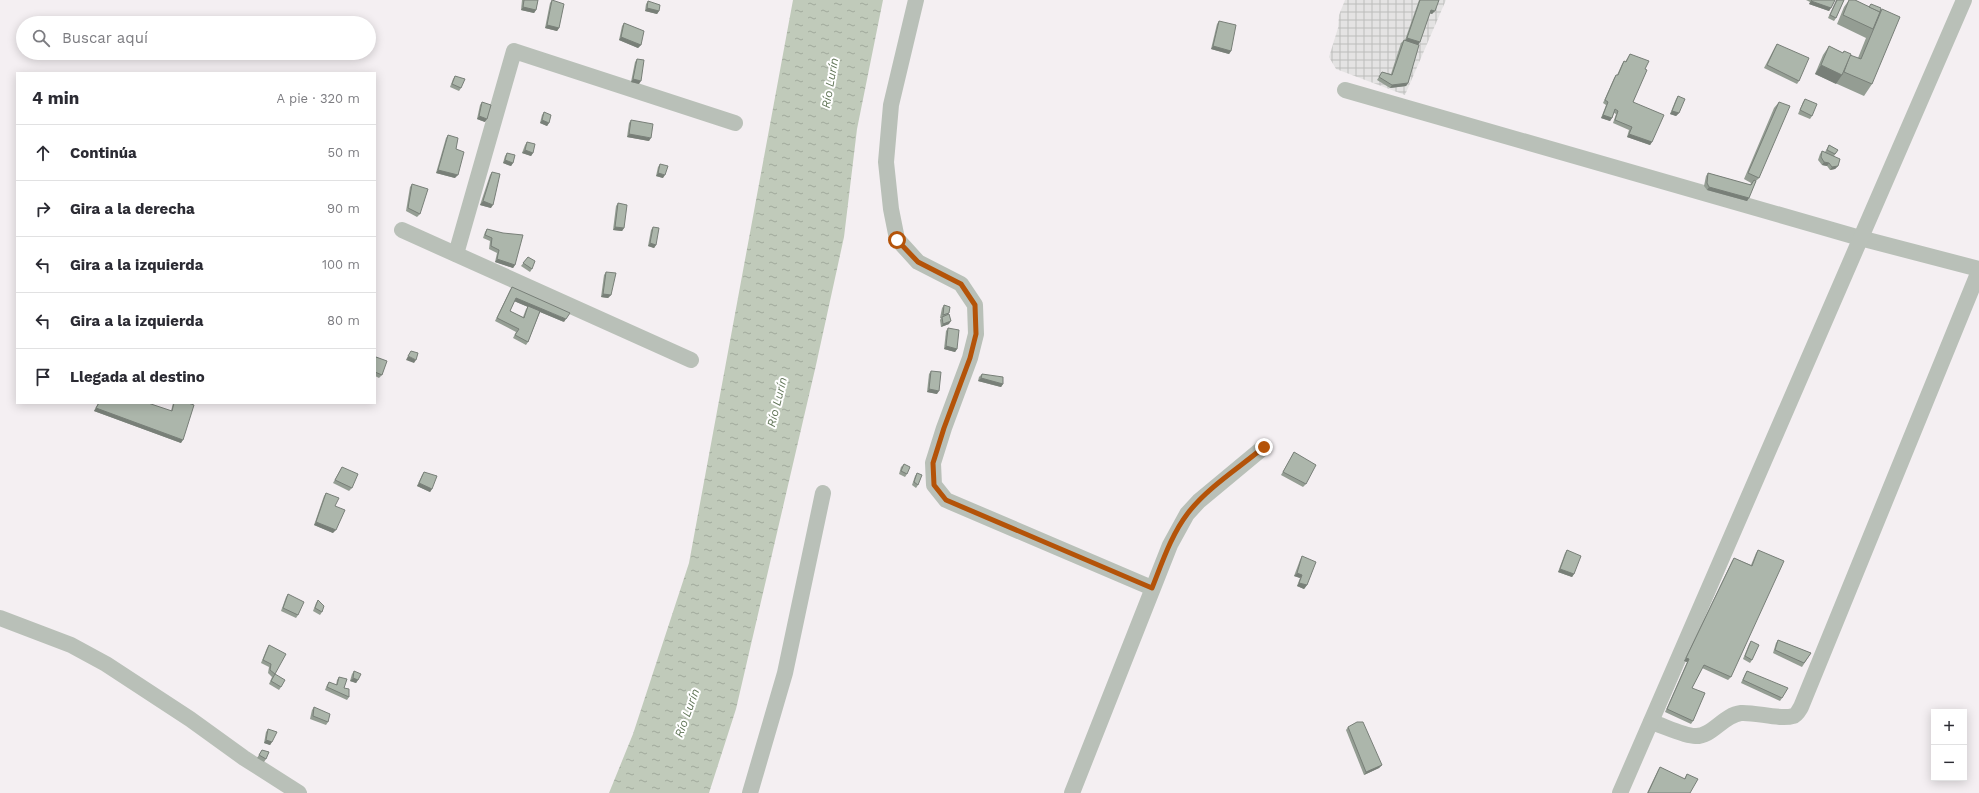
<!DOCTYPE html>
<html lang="es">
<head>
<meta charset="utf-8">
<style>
	body { margin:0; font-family:"Work Sans",sans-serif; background:#f7f7f7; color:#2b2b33 }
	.controls { position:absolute; right:12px; bottom:12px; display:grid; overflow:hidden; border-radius:0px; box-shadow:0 2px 10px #0003 }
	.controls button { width:36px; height:36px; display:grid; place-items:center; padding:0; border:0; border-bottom:1px solid #e1e1e2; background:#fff; color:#2b2b33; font:20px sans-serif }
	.stop { position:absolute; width:12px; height:12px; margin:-9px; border:3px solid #b45309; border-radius:50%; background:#fff }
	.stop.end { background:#b45309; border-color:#fff; box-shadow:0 1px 4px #0008 }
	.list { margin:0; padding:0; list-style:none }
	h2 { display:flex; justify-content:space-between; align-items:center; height:52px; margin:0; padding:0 16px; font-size:17px }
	h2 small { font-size:13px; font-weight:400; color:#7c7c81 }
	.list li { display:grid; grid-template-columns:26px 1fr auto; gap:12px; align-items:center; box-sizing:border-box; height:56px; padding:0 16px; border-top:1px solid #e1e1e2 }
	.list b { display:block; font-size:15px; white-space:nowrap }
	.list em { font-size:13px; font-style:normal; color:#7c7c81 }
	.icon { flex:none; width:22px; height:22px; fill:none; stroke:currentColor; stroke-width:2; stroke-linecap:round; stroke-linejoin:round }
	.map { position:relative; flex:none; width:1979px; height:793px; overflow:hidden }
	.search { position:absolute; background:#fff; box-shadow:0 2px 10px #0003; left:16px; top:16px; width:360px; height:44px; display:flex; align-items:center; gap:10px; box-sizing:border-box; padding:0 14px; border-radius:22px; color:#7c7c81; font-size:15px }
	.panel { position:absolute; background:#fff; box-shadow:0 2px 10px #0003; left:16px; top:72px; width:360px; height:332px; border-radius:0px }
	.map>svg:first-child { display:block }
	.industrial { fill:url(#industrial-grid) }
	.water { fill:url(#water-ripples) }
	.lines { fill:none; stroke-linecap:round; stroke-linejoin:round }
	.minor { stroke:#b9c0b8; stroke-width:16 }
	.wall { fill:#949d93; fill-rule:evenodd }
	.shaded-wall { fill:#787f78 }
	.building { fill:#acb6ab; stroke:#787f78 }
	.route { stroke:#b45309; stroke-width:5 }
	.labels { text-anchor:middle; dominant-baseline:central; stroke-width:4; stroke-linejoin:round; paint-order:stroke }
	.water-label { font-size:12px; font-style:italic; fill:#63775a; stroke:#fff }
</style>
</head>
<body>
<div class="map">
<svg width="1979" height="793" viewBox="0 0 1979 793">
	<defs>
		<pattern id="industrial-grid" width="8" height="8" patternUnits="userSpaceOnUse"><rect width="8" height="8" fill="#e4e3e3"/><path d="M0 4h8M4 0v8" fill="none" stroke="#bcbdbb"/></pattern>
		<pattern id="water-ripples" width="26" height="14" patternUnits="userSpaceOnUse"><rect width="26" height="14" fill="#c0caba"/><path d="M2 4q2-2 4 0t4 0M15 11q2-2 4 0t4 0" fill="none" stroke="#a0a99b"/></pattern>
	</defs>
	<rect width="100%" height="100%" fill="#f4eff2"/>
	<polygon class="industrial" points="1345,0 1446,0 1405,95 1336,69 1329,57 1338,28 1339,15"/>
	<polygon class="water" points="793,0 883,0 857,129 844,237 816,365 736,709 709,793 609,793 633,734 689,563"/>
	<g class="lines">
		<g class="minor">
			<polyline points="916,0 891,105 886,162 891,209 897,239 918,262 961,284 975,305 976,334 970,358 944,428 933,463 934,485 946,500 1152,588"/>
			<polyline points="1345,90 1860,238 1979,269"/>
			<polyline points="402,230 691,360"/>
			<polyline points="456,254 514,51 735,123"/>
			<polyline points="0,618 71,645 106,664 190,719 244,758 299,793"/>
			<path d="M1651 722C1662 725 1684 736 1695 736 1712 737 1723 715 1741 713 1755 712 1781 720 1793 716 1797 715 1799 710 1801 707L1979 271"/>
			<polyline points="750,793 785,673 823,493"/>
			<polyline points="1072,793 1170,545 1187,514 1199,501 1264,447"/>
			<polyline points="1620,793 1964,0"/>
		</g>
	</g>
	<g class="wall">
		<polygon points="522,0 538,0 536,10 534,13 521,10"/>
		<polygon points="552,0 559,28 557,31 545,28 550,3"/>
		<polygon points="1419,0 1439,0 1432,14 1430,13 1418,45 1408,83 1406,86 1390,88 1377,80 1382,72 1391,74 1401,43 1404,40 1405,40"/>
		<polygon points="1806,0 1835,0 1829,11 1809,4 1810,2"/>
		<polygon points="1836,0 1844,0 1836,18 1834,21 1828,18"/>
		<polygon points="1849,0 1855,0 1869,7 1871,4 1880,11 1882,9 1872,84 1864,96 1815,74 1823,55 1829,46 1843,53 1844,51 1850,56 1858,58 1866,38 1837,24 1844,7"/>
		<polygon points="648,1 659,11 657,14 645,11 646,4"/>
		<polygon points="1219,21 1231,51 1229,54 1211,49 1217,24"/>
		<polygon points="624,23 641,45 638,48 619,40 622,26"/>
		<polygon points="1777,44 1799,81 1797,84 1764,68 1775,47"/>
		<polygon points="1630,54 1645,69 1633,102 1652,142 1650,145 1627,137 1629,130 1613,123 1616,114 1614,113 1612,118 1610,121 1601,118 1606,105 1603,103 1614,78 1616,75 1617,75 1622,64 1624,61 1625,62"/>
		<polygon points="637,59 639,84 631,82 635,62"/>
		<polygon points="455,76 461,88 459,91 450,87 453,79"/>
		<polygon points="1678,96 1679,113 1676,116 1670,114 1676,99"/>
		<polygon points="1805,99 1812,116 1810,119 1798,114 1803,102"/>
		<polygon points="482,102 485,122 477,119 480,105"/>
		<polygon points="1779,102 1759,178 1756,181 1747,201 1707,190 1704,186 1706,176 1708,173 1750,185 1751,183 1744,179 1774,108"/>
		<polygon points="544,112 549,123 547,126 540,123 542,115"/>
		<polygon points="631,120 649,141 627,137 629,123"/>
		<polygon points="448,135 456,149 455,178 436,173 446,138"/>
		<polygon points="527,142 533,153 531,156 522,153 525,145"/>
		<polygon points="1829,145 1838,150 1834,156 1838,166 1835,169 1830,170 1827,166 1822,165 1818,160 1820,154 1822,151 1825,152"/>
		<polygon points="507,153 513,163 511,166 503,163 505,156"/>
		<polygon points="660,164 663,178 656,176 658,167"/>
		<polygon points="492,172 491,208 480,205 490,175"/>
		<polygon points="412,184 420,214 417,217 406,211 410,187"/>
		<polygon points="618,203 624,228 622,231 613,230 616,206"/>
		<polygon points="653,227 656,245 654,248 648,246 651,230"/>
		<polygon points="487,229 515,265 513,268 495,262 497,253 489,249 490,241 483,238 485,232"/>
		<polygon points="528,257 532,269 530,272 521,266"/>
		<polygon points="606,272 611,295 608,298 601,297 604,275"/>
		<path d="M512 287 564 322 540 312 528 342 526 345 513 338 516 332 495 321 510 290ZM514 301 528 307 526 309 523 317 510 311Z"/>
		<polygon points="944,305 949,313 948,314 949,324 941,327 940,320 941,318 940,318 942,308"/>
		<polygon points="948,328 957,349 955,352 944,349 946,331"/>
		<polygon points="376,357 382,375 379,378 375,376 375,358"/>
		<polygon points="931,371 937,394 927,392 929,374"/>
		<polygon points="982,374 1003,384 1001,387 978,381 979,377"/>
		<polygon points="98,403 148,403 171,411 173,403 188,403 181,443 94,411"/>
		<polygon points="1294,452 1306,484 1303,487 1281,475"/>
		<polygon points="904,464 907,474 905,477 899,474 901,467"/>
		<polygon points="342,467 352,488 349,491 333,483"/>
		<polygon points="424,472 432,489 430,492 417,486 422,475"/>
		<polygon points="917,473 918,485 916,488 912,485 915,476"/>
		<polygon points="326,493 335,506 333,533 314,525 324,496"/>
		<polygon points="1567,550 1574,574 1572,577 1558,572 1565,553"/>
		<polygon points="1758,550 1731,677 1728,680 1702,668 1692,688 1693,721 1691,724 1665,712 1687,662 1684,661 1732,561 1734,558 1751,565 1756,553"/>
		<polygon points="1302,556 1307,585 1304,589 1297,586 1300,578 1294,576 1300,560"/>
		<polygon points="288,594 298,615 296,618 281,611 286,597"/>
		<polygon points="318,600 322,612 320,615 313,611 316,603"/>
		<polygon points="1778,640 1811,653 1802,667 1773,653 1776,643"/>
		<polygon points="1751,641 1752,660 1750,663 1743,659 1749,644"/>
		<polygon points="269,645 275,674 281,687 279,690 269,684 272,677 268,673 269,667 261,663 267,648"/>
		<polygon points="354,671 358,680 356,683 350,681 352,674"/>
		<polygon points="1747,671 1782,698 1780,701 1741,683 1745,674"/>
		<polygon points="339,677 349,697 347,700 325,690 327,685 329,682 336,685 337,680"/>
		<polygon points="314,707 328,722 326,725 310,719 312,710"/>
		<polygon points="1348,727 1382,765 1379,768 1364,775 1346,730"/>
		<polygon points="268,729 272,742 270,745 264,743 266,732"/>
		<polygon points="262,750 266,759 264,762 257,758"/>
		<polygon points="1660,767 1684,779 1687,774 1690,793 1647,793 1658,770"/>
	</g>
	<g class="shaded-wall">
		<polygon points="1811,1 1831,8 1829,11 1809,4"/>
		<polygon points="523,7 536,10 534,13 521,10"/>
		<polygon points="647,8 659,11 657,14 645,11"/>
		<polygon points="1431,10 1435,11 1432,14 1429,13"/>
		<polygon points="547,25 559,28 557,31 545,28"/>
		<polygon points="621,37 641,45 638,48 619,40"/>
		<polygon points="1407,38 1420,42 1418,45 1405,41"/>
		<polygon points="1213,46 1231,51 1229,54 1211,49"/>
		<polygon points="1821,65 1842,75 1836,84 1815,74"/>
		<polygon points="633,79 641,81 639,84 631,82"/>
		<polygon points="1408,83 1406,86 1390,88 1392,85"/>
		<polygon points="1672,111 1679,113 1676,116 1670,114"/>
		<polygon points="1603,115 1612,118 1610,121 1601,118"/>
		<polygon points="479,116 487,119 485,122 477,119"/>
		<polygon points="542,120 549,123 547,126 540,123"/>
		<polygon points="629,134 651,138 649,141 627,137"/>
		<polygon points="1629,134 1652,142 1650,145 1627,137"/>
		<polygon points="525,150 533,153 531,156 522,153"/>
		<polygon points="505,160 513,163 511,166 503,163"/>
		<polygon points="1824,162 1829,163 1827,166 1822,165"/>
		<polygon points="1838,166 1835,169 1830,170 1832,167"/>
		<polygon points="438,170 458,175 455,178 436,173"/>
		<polygon points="658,173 665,175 663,178 656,176"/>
		<polygon points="1709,187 1749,198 1747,201 1707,190"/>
		<polygon points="483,201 493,205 491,208 480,205"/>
		<polygon points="615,227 624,228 622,231 613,230"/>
		<polygon points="650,243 656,245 654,248 648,246"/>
		<polygon points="497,259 515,265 513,268 495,262"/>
		<polygon points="603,294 611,295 608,298 601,297"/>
		<polygon points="516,298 566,319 564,322 514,301"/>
		<polygon points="951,321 949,324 941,327 943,324"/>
		<polygon points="946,346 957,349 955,352 944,349"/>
		<polygon points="408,356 416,360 414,363 406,360"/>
		<polygon points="981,378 1003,384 1001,387 978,381"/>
		<polygon points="929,389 939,391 937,394 927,392"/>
		<polygon points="96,408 183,440 181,443 94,411"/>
		<polygon points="419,483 432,489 430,492 417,486"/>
		<polygon points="316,522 336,530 333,533 314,525"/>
		<polygon points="1560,569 1574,574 1572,577 1558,572"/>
		<polygon points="1297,573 1302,575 1300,578 1294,576"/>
		<polygon points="1299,583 1307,585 1304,589 1297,586"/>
		<polygon points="1686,658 1689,659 1687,662 1684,661"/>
		<polygon points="353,678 358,680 356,683 350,681"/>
		<polygon points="266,740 272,742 270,745 264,743"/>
		<polygon points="1382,765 1379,768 1364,775 1366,772"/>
	</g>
	<g class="building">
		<polygon points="524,0 538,0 536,10 523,7"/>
		<polygon points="552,0 564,4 559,28 547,25"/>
		<polygon points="1420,0 1439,0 1435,11 1431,10 1420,42 1407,38"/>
		<polygon points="1812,0 1835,0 1831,8 1811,1"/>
		<polygon points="1837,0 1844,0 1836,18 1830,15"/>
		<polygon points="1849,0 1855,0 1880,12 1873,29 1843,15"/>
		<polygon points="648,1 660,5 659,11 647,8"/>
		<polygon points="1871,4 1881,8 1880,12 1869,7"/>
		<polygon points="1882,9 1900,17 1872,84 1844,72 1850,55 1861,59"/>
		<polygon points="1219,21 1236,25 1231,51 1213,46"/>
		<polygon points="624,23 644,31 641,45 621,37"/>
		<polygon points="1404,40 1419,45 1408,83 1392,85 1379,77 1382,72 1392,75"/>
		<polygon points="1777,44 1809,58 1799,81 1767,65"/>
		<polygon points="1829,46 1843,53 1844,51 1851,54 1842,75 1821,65"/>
		<polygon points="1630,54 1649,61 1645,69 1647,70 1633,102 1664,115 1652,142 1629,134 1632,127 1615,120 1618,111 1615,109 1612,118 1603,115 1608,102 1605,100 1616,75 1618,75 1624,61 1626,62"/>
		<polygon points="637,59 644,60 641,81 633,79"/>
		<polygon points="455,76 465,79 461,88 452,84"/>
		<polygon points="1678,96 1685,99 1679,113 1672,111"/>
		<polygon points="1805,99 1817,104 1812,116 1800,110"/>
		<polygon points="482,102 491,105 487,119 479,116"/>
		<polygon points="1779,102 1790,106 1759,178 1748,173"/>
		<polygon points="544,112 551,115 549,123 542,120"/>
		<polygon points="631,120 653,124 651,138 629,134"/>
		<polygon points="448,135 458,138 456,149 464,152 458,175 438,170"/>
		<polygon points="527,142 535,144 533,153 525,150"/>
		<polygon points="1829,145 1838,150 1835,154 1827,150"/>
		<polygon points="1822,151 1840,159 1838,166 1832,167 1829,163 1824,162 1821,157"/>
		<polygon points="507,153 515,155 513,163 505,160"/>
		<polygon points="660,164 668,166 665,175 658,173"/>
		<polygon points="492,172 500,174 493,205 483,201"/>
		<polygon points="1708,173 1751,185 1754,180 1756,181 1749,198 1709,187 1707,183"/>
		<polygon points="412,184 428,189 420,214 408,208"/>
		<polygon points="618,203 627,205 624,228 615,227"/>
		<polygon points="653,227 659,228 656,245 650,243"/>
		<polygon points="487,229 503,233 523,235 515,265 497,259 499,250 491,246 492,238 485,235"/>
		<polygon points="528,257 535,261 532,269 523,263"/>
		<polygon points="606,272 616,273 611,295 603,294"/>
		<polygon points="512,287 570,313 566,319 516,298 510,311 524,318 528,306 540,311 528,342 515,335 519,329 497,318"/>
		<polygon points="944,305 950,307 949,313 943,315"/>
		<polygon points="949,314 951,321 943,324 942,317"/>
		<polygon points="948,328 959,330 957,349 946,346"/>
		<polygon points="411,351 418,353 416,360 408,356"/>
		<polygon points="376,357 387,361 382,375 375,372 375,359"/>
		<polygon points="931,371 941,372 939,391 929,389"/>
		<polygon points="982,374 1003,377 1003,384 981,378"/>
		<polygon points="99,403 148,403 172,411 174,403 188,403 194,405 183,440 96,408"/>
		<polygon points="1294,452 1316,465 1306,484 1283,472"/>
		<polygon points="904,464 910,467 907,474 901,471"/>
		<polygon points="342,467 358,474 352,488 335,480"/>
		<polygon points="424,472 437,476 432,489 419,483"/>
		<polygon points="917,473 922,475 918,485 914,482"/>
		<polygon points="326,493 339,498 335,506 345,510 336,530 316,522"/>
		<polygon points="1567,550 1581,556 1574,574 1560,569"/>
		<polygon points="1758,550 1784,561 1731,677 1704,665 1692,688 1705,693 1693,721 1667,709 1689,659 1686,658 1734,558 1752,566"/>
		<polygon points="1302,556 1316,562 1307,585 1299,583 1302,575 1297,573"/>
		<polygon points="288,594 304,602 298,615 283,608"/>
		<polygon points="318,600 324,606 322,612 315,608"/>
		<polygon points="1778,640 1811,653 1804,663 1775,650"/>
		<polygon points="1751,641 1759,645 1752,660 1745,656"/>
		<polygon points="269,645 286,654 275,674 270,670 271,664 263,660"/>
		<polygon points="354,671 361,674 358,680 353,678"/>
		<polygon points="1747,671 1788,688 1782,698 1743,680"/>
		<polygon points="275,674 285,680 281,687 271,681"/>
		<polygon points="339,677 347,679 344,688 349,689 349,697 327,687 329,682 337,685"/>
		<polygon points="314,707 330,714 328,722 313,716"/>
		<polygon points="1357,722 1363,722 1382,765 1366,772 1348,727"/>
		<polygon points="268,729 277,732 272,742 266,740"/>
		<polygon points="262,750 269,752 266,759 259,755"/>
		<polygon points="1660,767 1685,779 1687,774 1698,779 1690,793 1648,793"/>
	</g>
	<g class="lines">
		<path class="route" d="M897 240 918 262 961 284 975 305 976 334 970 358 944 428 933 463 934 485 946 500 1152 588C1162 563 1171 535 1188 513 1207 488 1240 467 1264 447"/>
	</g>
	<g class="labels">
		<g class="water-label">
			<text transform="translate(830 83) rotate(-80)">Río Lurín</text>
			<text transform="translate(777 402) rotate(-76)">Río Lurín</text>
			<text transform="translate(687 713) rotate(-70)">Río Lurín</text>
		</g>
	</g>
</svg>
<div class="controls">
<button>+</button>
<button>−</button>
</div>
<div class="stop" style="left:897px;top:240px"></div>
<div class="stop end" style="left:1264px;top:447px"></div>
<div class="search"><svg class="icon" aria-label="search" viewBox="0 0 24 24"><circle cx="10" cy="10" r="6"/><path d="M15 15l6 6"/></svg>Buscar aquí</div>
<section class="panel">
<h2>4 min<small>A pie · 320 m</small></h2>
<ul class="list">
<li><svg class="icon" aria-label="ahead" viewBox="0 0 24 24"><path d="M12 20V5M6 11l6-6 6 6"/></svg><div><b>Continúa</b></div><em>50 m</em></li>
<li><svg class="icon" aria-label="right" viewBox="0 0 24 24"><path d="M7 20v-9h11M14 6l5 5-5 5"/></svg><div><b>Gira a la derecha</b></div><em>90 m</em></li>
<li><svg class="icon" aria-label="left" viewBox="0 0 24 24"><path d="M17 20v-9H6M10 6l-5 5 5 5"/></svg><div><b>Gira a la izquierda</b></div><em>100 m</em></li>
<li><svg class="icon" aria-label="left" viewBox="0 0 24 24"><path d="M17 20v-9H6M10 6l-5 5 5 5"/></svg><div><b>Gira a la izquierda</b></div><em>80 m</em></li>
<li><svg class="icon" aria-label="arrive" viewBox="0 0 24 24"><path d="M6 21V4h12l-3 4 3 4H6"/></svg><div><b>Llegada al destino</b></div></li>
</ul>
</section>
</div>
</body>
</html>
